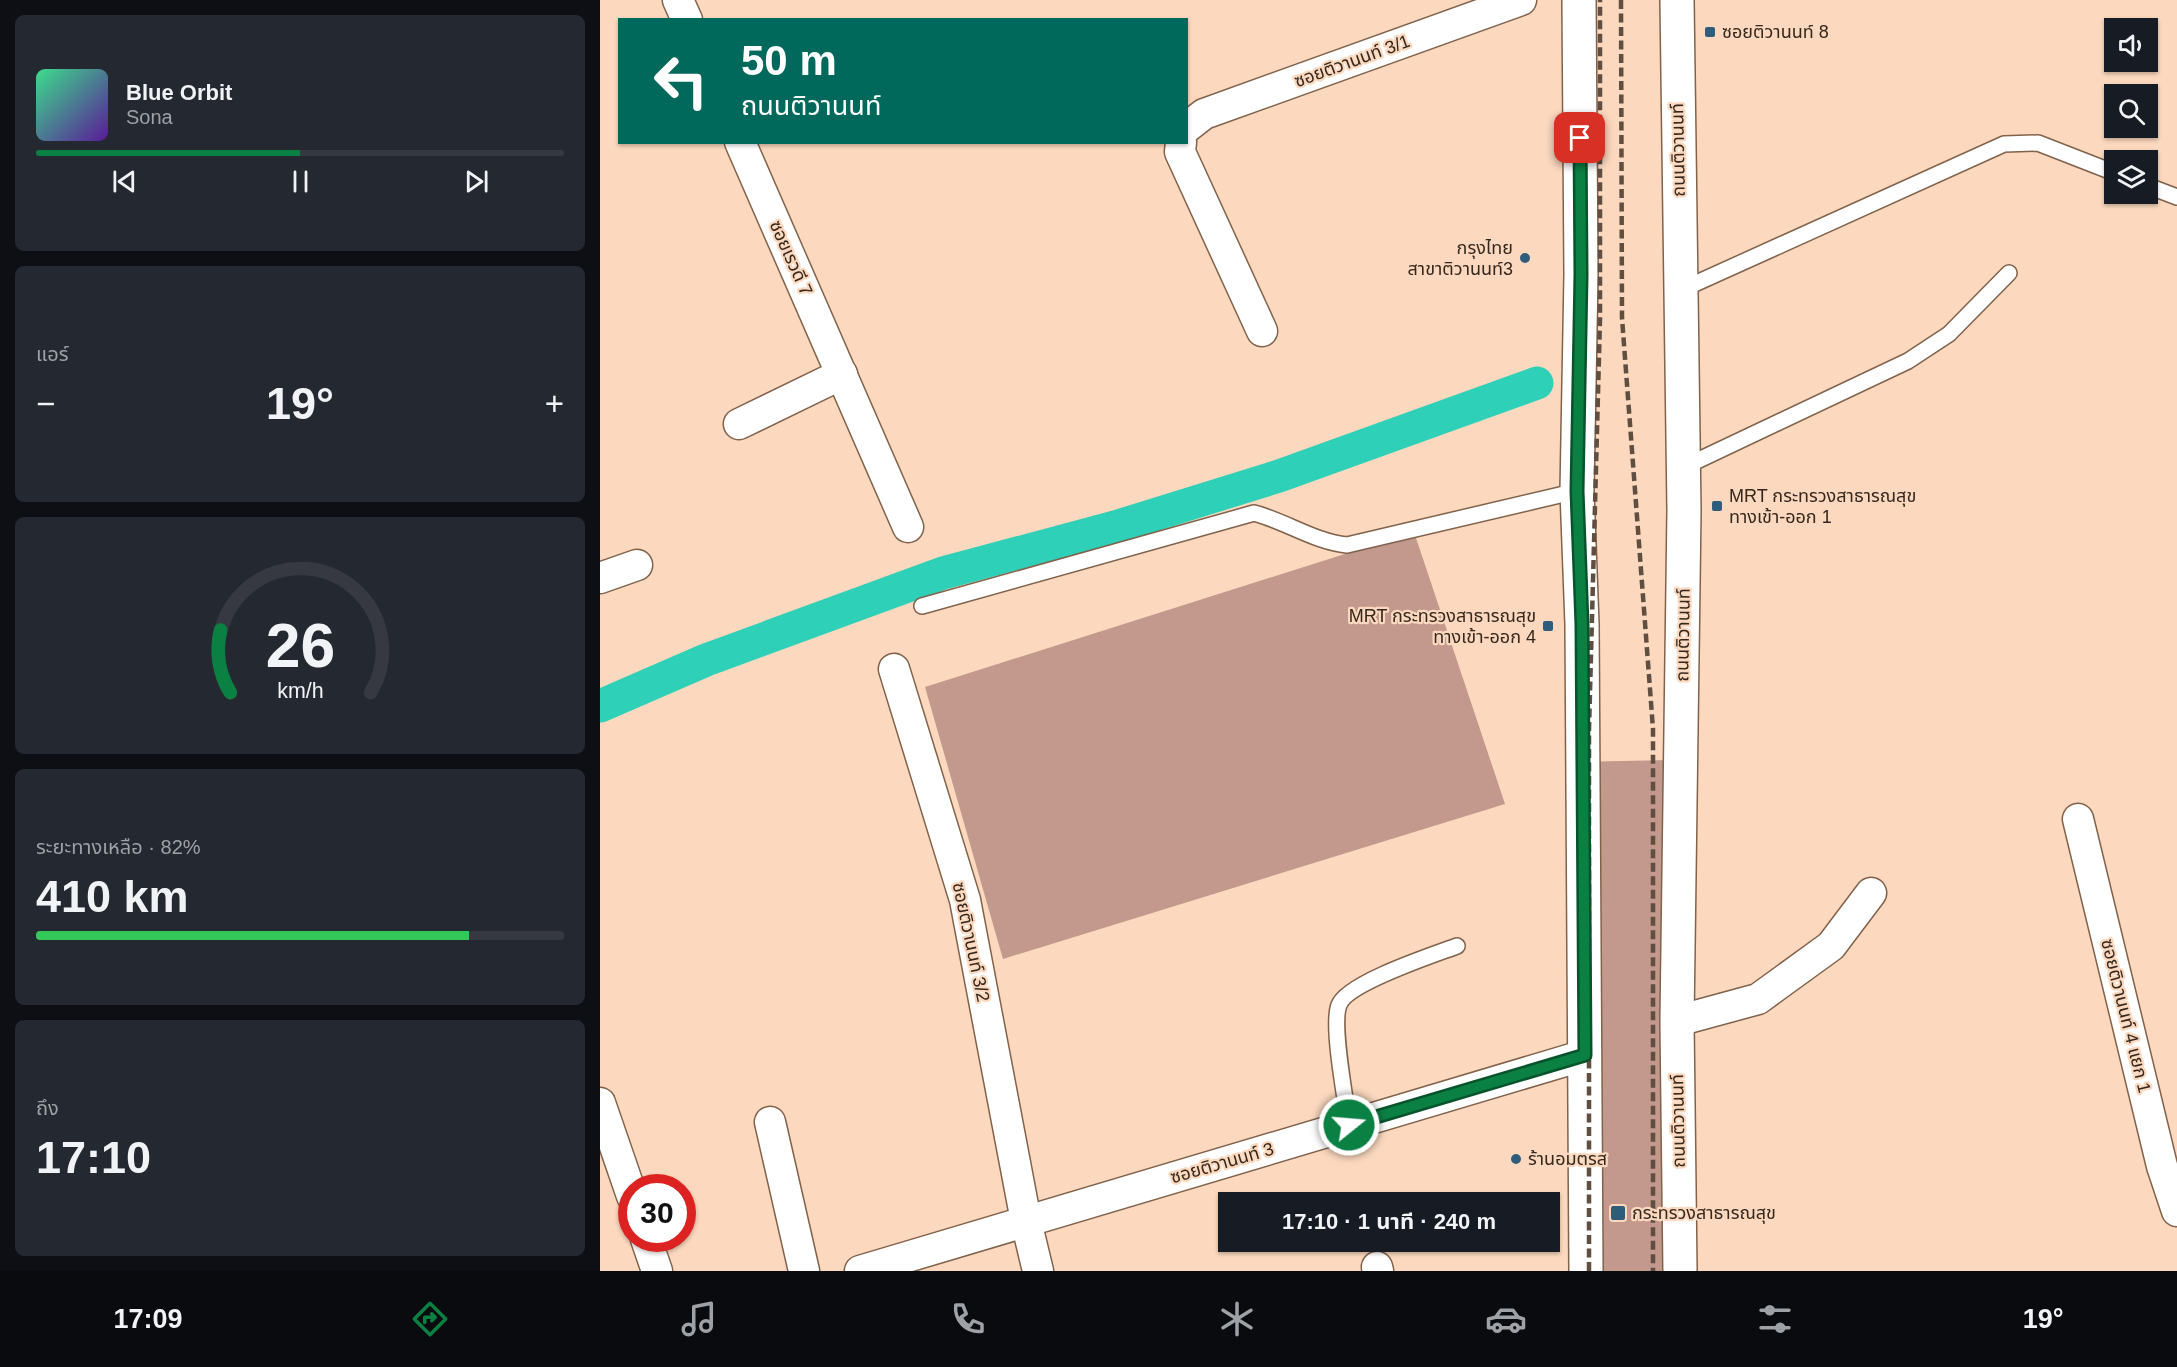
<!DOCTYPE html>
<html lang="th">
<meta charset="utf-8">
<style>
:root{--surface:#171b24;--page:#242831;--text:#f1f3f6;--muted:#9ea1a6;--line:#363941;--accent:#0b8043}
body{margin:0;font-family:Helvetica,"Noto Sans Thai",sans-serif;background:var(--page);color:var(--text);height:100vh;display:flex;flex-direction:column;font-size:22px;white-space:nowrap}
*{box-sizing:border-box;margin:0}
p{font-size:20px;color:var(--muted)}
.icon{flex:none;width:33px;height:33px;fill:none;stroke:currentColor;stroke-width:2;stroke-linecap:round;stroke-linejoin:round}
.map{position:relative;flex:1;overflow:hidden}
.sheet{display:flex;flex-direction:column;gap:15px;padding:15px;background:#0d0f14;width:600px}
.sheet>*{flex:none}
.banner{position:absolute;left:18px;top:18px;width:570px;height:126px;border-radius:0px;box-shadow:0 2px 4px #0004;background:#00695c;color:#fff;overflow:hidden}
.fabs{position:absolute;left:1504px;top:18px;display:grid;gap:12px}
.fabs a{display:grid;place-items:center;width:54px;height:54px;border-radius:0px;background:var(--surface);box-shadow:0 2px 4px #0004;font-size:30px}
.speed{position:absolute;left:18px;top:1174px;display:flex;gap:12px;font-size:30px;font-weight:700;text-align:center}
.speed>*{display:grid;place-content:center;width:78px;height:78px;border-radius:50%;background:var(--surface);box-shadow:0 2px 4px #0004;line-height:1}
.speed .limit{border:9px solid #d22;background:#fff;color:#111}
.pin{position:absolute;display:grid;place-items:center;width:51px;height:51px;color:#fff;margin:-26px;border-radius:12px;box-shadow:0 3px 9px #0006}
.me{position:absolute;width:66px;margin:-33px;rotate:73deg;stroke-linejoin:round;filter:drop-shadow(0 0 4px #0008)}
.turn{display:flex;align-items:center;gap:21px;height:126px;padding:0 24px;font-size:27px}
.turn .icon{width:78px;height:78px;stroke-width:2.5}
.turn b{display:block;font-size:42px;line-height:51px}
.big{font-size:45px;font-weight:700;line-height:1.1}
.sheet .tile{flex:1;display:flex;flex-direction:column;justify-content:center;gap:9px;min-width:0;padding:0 21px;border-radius:9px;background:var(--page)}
.sheet .dial{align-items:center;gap:0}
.dial svg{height:156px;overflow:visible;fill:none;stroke:var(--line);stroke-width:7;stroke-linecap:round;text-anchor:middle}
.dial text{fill:var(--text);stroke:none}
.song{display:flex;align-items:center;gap:18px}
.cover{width:72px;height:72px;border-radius:9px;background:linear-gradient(135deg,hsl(150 70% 55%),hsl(270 70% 35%))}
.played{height:6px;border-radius:3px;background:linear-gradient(90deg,var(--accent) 50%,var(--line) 50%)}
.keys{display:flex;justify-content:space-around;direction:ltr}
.heat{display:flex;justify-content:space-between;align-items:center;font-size:33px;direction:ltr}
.charge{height:9px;border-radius:4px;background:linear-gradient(90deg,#34c759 82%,var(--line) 0)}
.trip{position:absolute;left:618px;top:1192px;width:342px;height:60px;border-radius:0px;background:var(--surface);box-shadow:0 2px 4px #0004;font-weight:700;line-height:60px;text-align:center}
.dock{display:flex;height:96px;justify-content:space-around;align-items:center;background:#090b0e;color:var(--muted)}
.dock .icon{width:42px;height:42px}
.dock .selected{color:var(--accent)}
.dock b{font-size:27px;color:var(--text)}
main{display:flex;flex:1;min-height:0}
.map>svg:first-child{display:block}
</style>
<main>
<section class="sheet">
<div class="tile">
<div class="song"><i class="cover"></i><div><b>Blue Orbit</b><p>Sona</p></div></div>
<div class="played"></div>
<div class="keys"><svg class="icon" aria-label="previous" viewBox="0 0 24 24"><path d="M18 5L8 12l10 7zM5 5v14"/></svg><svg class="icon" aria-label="pause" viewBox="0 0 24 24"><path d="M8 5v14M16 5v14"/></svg><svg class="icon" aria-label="next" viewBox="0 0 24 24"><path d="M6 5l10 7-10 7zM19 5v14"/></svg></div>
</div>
<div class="tile"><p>แอร์</p>
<div class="heat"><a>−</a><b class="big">19°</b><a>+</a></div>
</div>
<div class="tile dial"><svg viewBox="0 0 100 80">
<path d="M14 69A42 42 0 1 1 86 69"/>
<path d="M14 69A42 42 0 0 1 9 37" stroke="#0b8043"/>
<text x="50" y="56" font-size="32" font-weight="700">26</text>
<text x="50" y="72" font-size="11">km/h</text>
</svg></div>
<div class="tile"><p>ระยะทางเหลือ · 82%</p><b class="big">410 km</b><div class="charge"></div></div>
<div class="tile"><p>ถึง</p><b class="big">17:10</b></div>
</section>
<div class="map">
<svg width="1577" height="1271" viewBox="0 0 1577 1271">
<rect width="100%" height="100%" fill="#fbd8be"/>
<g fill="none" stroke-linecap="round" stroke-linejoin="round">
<polyline stroke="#2ed1b7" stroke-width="33" points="0,706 106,660 343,573 515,527 679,476 937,383"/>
</g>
<g fill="#c2998c">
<polygon points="814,532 905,804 403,959 325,687"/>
<polygon points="1071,760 1071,1271 973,1271 973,762"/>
</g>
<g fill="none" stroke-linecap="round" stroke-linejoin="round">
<defs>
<g id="service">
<polyline points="1548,186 1577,197"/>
<polyline points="1081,290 1404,144 1438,143 1515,173"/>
<polyline points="1084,467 1308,361 1349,334 1409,273"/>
<path d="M322,606L654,513C685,521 715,542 747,545L977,491"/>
<path d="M749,1125C746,1101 731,1025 739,1005C747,983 833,955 857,946"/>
</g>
<g id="minor">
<polyline points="78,0 87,20"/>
<polyline points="586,128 604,114 921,0"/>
<polyline points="140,142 308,527"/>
<polyline points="581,142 580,152 662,331"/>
<polyline points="139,424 242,374"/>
<polyline points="0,578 37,565"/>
<polyline points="294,669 365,900 426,1221 438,1271"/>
<polyline points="1478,819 1562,1166 1577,1211"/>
<polyline points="1077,1021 1158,999 1231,946 1271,893"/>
<polyline points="0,1103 32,1196"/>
<polyline points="170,1122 204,1271"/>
<polyline points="46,1239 57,1271"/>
<polyline points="777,1267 778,1271"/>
<polyline points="260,1271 985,1055"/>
</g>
<g id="primary">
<polyline points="979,0 981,275 977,491 982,624 986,1271"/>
<polyline points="1077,0 1084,510 1077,1021 1080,1271"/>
</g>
</defs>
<use href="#service" stroke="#81624b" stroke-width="18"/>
<use href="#minor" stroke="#81624b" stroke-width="33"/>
<use href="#primary" stroke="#81624b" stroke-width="36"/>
<use href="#service" stroke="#fff" stroke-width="15"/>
<use href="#minor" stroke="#fff" stroke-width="30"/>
<use href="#primary" stroke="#fff" stroke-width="33"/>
<g stroke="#604e40" stroke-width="4.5" stroke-dasharray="9 4.5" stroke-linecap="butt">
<polyline points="1021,0 1022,318 1053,729 1053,1271"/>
<polyline points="989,1271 989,730 1000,319 1000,0"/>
</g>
</g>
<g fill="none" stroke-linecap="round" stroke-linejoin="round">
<defs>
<polyline id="route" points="749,1125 985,1055 982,624 977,491 981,275 980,138"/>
</defs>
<use href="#route" stroke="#07532c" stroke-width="15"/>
<use href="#route" stroke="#0b8043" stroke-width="10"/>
</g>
<g fill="#2e5d7c" stroke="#fbd8be" stroke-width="2">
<rect x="1104" y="26" width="12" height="12" rx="3"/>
<circle cx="925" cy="258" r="6"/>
<rect x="1111" y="500" width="12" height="12" rx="3"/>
<rect x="942" y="620" width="12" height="12" rx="3"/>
<circle cx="916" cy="1159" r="6"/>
<rect x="1010" y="1205" width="16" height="16" rx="3"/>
</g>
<g text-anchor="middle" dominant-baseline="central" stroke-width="4.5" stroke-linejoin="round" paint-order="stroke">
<g font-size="18" fill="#34271d" stroke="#fbd8be" text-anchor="start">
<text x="1122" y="32">ซอยติวานนท์ 8</text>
<text x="913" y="248" text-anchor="end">กรุงไทย<tspan x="913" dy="21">สาขาติวานนท์3</tspan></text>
<text x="1129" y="496">MRT กระทรวงสาธารณสุข<tspan x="1129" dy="21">ทางเข้า-ออก 1</tspan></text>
<text x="936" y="616" text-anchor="end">MRT กระทรวงสาธารณสุข<tspan x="936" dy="21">ทางเข้า-ออก 4</tspan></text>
<text x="928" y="1159">ร้านอมตรส</text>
<text x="1032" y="1213">กระทรวงสาธารณสุข</text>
</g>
<g font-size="18" fill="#34271d" stroke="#fbd8be">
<text transform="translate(752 61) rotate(-20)">ซอยติวานนท์ 3/1</text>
<text transform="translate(1078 150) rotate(-91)">ถนนติวานนท์</text>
<text transform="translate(191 258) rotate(66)">ซอยเรวดี 7</text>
<text transform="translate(1083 635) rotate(-89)">ถนนติวานนท์</text>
<text transform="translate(371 942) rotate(78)">ซอยติวานนท์ 3/2</text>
<text transform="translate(1526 1016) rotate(76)">ซอยติวานนท์ 4 แยก 1</text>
<text transform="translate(1078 1121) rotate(-91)">ถนนติวานนท์</text>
<text transform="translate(622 1163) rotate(-16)">ซอยติวานนท์ 3</text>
</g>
</g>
</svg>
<div class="fabs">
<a><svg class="icon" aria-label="sound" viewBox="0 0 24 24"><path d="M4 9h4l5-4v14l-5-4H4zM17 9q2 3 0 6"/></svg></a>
<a><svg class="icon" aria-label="search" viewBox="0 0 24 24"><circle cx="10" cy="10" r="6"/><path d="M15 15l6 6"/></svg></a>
<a><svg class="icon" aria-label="layers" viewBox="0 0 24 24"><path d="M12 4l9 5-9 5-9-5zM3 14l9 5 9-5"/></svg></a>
</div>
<div class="speed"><div class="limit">30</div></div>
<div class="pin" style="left:980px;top:138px;background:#d93025"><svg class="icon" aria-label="arrive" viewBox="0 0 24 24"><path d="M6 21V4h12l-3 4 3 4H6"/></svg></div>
<svg class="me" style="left:749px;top:1125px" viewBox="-20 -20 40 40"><circle r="17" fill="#0b8043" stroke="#fff" stroke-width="3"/><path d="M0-11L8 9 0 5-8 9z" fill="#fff"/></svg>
<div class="trip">17:10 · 1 นาที · 240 m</div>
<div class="banner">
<div class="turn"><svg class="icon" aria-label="left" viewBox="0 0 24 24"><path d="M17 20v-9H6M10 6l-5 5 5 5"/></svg><div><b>50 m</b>ถนนติวานนท์</div></div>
</div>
</div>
</main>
<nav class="dock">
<b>17:09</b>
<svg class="icon selected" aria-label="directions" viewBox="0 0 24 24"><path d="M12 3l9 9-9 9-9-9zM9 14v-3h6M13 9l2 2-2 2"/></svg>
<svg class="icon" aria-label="music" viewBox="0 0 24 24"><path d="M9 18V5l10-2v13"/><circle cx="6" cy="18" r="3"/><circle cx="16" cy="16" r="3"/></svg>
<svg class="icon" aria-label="phone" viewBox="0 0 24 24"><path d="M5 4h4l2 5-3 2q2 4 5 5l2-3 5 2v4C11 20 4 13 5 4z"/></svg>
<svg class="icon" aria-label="climate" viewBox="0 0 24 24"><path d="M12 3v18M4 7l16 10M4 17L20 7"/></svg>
<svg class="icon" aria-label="car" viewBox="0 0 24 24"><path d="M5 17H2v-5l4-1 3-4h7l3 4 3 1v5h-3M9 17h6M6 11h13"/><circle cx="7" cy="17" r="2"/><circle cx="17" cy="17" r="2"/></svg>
<svg class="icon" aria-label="filters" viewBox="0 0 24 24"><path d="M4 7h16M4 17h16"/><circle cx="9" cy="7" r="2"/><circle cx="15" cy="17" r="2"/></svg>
<b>19°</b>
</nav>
